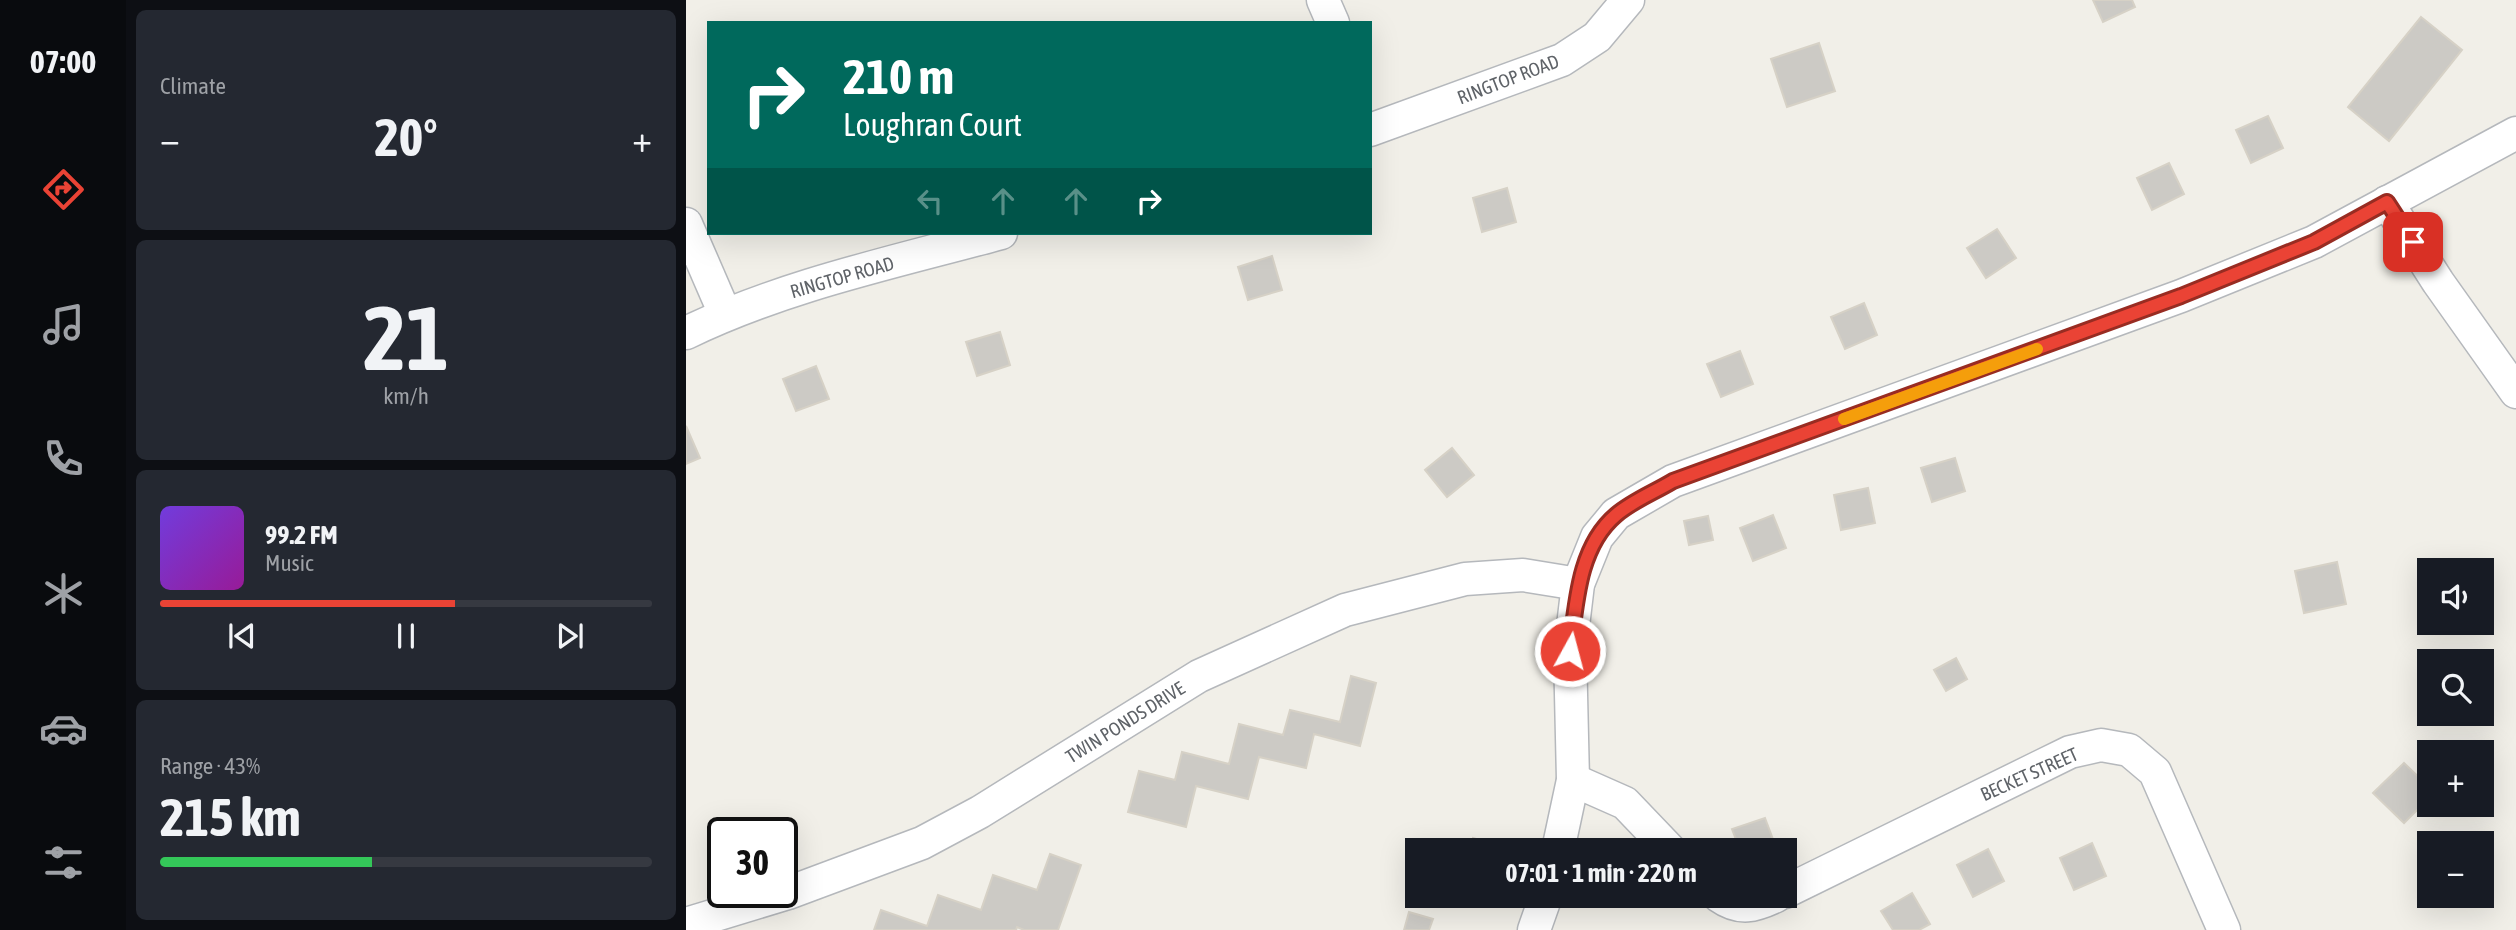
<!DOCTYPE html>
<meta charset="utf-8">
<style>
:root{--surface:#171b24;--page:#242831;--text:#f1f3f6;--muted:#9ea1a6;--line:#363941;--accent:#ea4335}
body{margin:0;font-family:"Asap Condensed",sans-serif;background:var(--page);color:var(--text);height:100vh;display:flex;flex-direction:column;font-size:26px;white-space:nowrap}
*{box-sizing:border-box;margin:0}
p{font-size:23px;color:var(--muted)}
.icon{flex:none;width:38px;height:38px;fill:none;stroke:currentColor;stroke-width:2;stroke-linecap:round;stroke-linejoin:round}
.map{position:relative;flex:1;overflow:hidden}
.details{display:flex;flex-direction:column;gap:10px;padding:10px;background:#0d0f14;width:560px}
.details>*{flex:none}
.hud{position:absolute;left:21px;top:21px;width:665px;height:214px;border-radius:0px;box-shadow:0 7px 28px #0002;background:#00695c;color:#fff;overflow:hidden}
.tools{position:absolute;left:1731px;top:558px;display:grid;gap:14px}
.tools a{display:grid;place-items:center;width:77px;height:77px;border-radius:0px;background:var(--surface);box-shadow:0 7px 28px #0002;font-size:35px}
.speed{position:absolute;left:21px;top:817px;display:flex;gap:14px;font-size:35px;font-weight:700;text-align:center}
.speed>*{display:grid;place-content:center;width:91px;height:91px;border-radius:50%;background:var(--surface);box-shadow:0 7px 28px #0002;line-height:1}
.speed .limit{border:4px solid #111;border-radius:10px;background:#fff;color:#111}
.pin{position:absolute;display:grid;place-items:center;width:60px;height:60px;color:#fff;margin:-30px;border-radius:14px;box-shadow:0 4px 10px #0006}
.me{position:absolute;width:77px;margin:-38px;rotate:7deg;stroke-linejoin:round;filter:drop-shadow(0 0 5px #0008)}
.turn{display:flex;align-items:center;gap:24px;height:147px;padding:0 21px;font-size:32px}
.turn .icon{width:91px;height:91px;stroke-width:2.5}
.turn b{display:block;font-size:49px;line-height:60px}
.lanes{display:flex;align-items:center;height:66px;padding:0 21px;background:#0003;justify-content:center;gap:35px;direction:ltr}
.lanes .off{opacity:.35}
.big{font-size:52px;font-weight:700;line-height:1.1}
.details .card{flex:1;display:flex;flex-direction:column;justify-content:center;gap:10px;min-width:0;padding:0 24px;border-radius:10px;background:var(--page)}
.details .dial{align-items:center;gap:0}
.dial b{font-size:91px;line-height:1}
.song{display:flex;align-items:center;gap:21px}
.cover{width:84px;height:84px;border-radius:10px;background:linear-gradient(135deg,hsl(260 70% 55%),hsl(300 70% 35%))}
.played{height:7px;border-radius:4px;background:linear-gradient(90deg,var(--accent) 60%,var(--line) 60%)}
.keys{display:flex;justify-content:space-around;direction:ltr}
.heat{display:flex;justify-content:space-between;align-items:center;font-size:38px;direction:ltr}
.charge{height:10px;border-radius:5px;background:linear-gradient(90deg,#34c759 43%,var(--line) 0)}
.trip{position:absolute;left:719px;top:838px;width:392px;height:70px;border-radius:0px;background:var(--surface);box-shadow:0 7px 28px #0002;font-weight:700;line-height:70px;text-align:center}
main{display:flex;flex:1;min-height:0}
.menu{display:flex;flex-direction:column;width:126px;justify-content:space-around;align-items:center;background:#090b0e;color:var(--muted)}
.menu .icon{width:49px;height:49px}
.menu .selected{color:var(--accent)}
.menu b{font-size:32px;color:var(--text)}
.map>svg:first-child{display:block}
</style>
<main>
<nav class="menu">
<b>07:00</b>
<svg class="icon selected" aria-label="directions" viewBox="0 0 24 24"><path d="M12 3l9 9-9 9-9-9zM9 14v-3h6M13 9l2 2-2 2"/></svg>
<svg class="icon" aria-label="music" viewBox="0 0 24 24"><path d="M9 18V5l10-2v13"/><circle cx="6" cy="18" r="3"/><circle cx="16" cy="16" r="3"/></svg>
<svg class="icon" aria-label="phone" viewBox="0 0 24 24"><path d="M5 4h4l2 5-3 2q2 4 5 5l2-3 5 2v4C11 20 4 13 5 4z"/></svg>
<svg class="icon" aria-label="climate" viewBox="0 0 24 24"><path d="M12 3v18M4 7l16 10M4 17L20 7"/></svg>
<svg class="icon" aria-label="car" viewBox="0 0 24 24"><path d="M5 17H2v-5l4-1 3-4h7l3 4 3 1v5h-3M9 17h6M6 11h13"/><circle cx="7" cy="17" r="2"/><circle cx="17" cy="17" r="2"/></svg>
<svg class="icon" aria-label="filters" viewBox="0 0 24 24"><path d="M4 7h16M4 17h16"/><circle cx="9" cy="7" r="2"/><circle cx="15" cy="17" r="2"/></svg>
</nav>
<section class="details">
<div class="card"><p>Climate</p>
<div class="heat"><a>−</a><b class="big">20°</b><a>+</a></div>
</div>
<div class="card dial"><b>21</b><p>km/h</p></div>
<div class="card">
<div class="song"><i class="cover"></i><div><b>99.2 FM</b><p>Music</p></div></div>
<div class="played"></div>
<div class="keys"><svg class="icon" aria-label="previous" viewBox="0 0 24 24"><path d="M18 5L8 12l10 7zM5 5v14"/></svg><svg class="icon" aria-label="pause" viewBox="0 0 24 24"><path d="M8 5v14M16 5v14"/></svg><svg class="icon" aria-label="next" viewBox="0 0 24 24"><path d="M6 5l10 7-10 7zM19 5v14"/></svg></div>
</div>
<div class="card"><p>Range · 43%</p><b class="big">215 km</b><div class="charge"></div></div>
</section>
<div class="map">
<svg width="1830" height="930" viewBox="0 0 1830 930">
<rect width="100%" height="100%" fill="#f1efe8"/>
<g fill="#cccac5" stroke="#d6d1c6" stroke-width="2">
<polygon points="1407,0 1446,0 1449,7 1417,22"/>
<polygon points="1735,17 1776,50 1703,141 1662,107"/>
<polygon points="1133,43 1149,91 1101,107 1085,59"/>
<polygon points="1582,116 1597,148 1565,163 1550,130"/>
<polygon points="1483,163 1498,194 1466,210 1451,178"/>
<polygon points="821,188 830,222 796,232 787,198"/>
<polygon points="1311,229 1330,258 1300,278 1281,248"/>
<polygon points="586,256 596,290 562,300 552,267"/>
<polygon points="1178,303 1191,335 1159,349 1145,317"/>
<polygon points="314,332 324,365 291,376 280,342"/>
<polygon points="1054,351 1067,384 1035,397 1021,364"/>
<polygon points="130,366 143,399 110,411 97,379"/>
<polygon points="0,426 14,458 0,464"/>
<polygon points="766,448 788,475 761,497 739,470"/>
<polygon points="1269,458 1279,491 1246,502 1235,468"/>
<polygon points="1182,488 1189,523 1155,530 1148,495"/>
<polygon points="1087,515 1100,548 1067,561 1054,528"/>
<polygon points="1022,516 1027,540 1003,545 998,521"/>
<polygon points="1651,562 1660,604 1618,613 1609,571"/>
<polygon points="1270,658 1281,679 1260,691 1248,670"/>
<polygon points="665,676 690,683 674,746 628,734 620,768 573,757 562,799 510,786 500,827 442,812 453,771 489,780 496,752 543,764 553,724 597,735 604,710 654,722"/>
<polygon points="1718,763 1743,787 1743,798 1718,823 1687,793"/>
<polygon points="1079,818 1091,850 1054,850 1046,829"/>
<polygon points="787,838 821,848 820,850 783,850"/>
<polygon points="1406,843 1420,876 1388,890 1374,858"/>
<polygon points="1302,849 1318,881 1287,897 1271,865"/>
<polygon points="364,854 395,865 372,930 338,930 331,927 330,930 188,930 195,910 241,926 252,895 295,910 307,875 351,890"/>
<polygon points="1226,893 1244,924 1233,930 1207,930 1195,911"/>
<polygon points="723,912 747,919 743,930 718,930"/>
</g>
<g fill="none" stroke-linecap="round" stroke-linejoin="round">
<defs>
<g id="minor">
<polyline points="637,0 647,23"/>
<polyline points="684,130 876,60 911,37 942,0"/>
<polyline points="1701,202 1752,282 1830,392"/>
<polyline points="0,224 39,314"/>
<path d="M0,333C99,285 209,262 315,233"/>
<polyline points="887,780 939,803 984,850"/>
<polyline points="872,850 887,780 884,651 892,584 911,537 930,514 987,481 1495,296 1628,242 1830,133"/>
<polyline points="1099,892 1384,752 1415,745 1443,750 1469,772 1538,930"/>
<path d="M1033,896C1054,911 1069,906 1090,896"/>
<polyline points="0,924 102,893 236,843 294,812 513,676 659,610 779,579 837,575 892,584"/>
<polyline points="848,930 860,896"/>
</g>
</defs>
<use href="#minor" stroke="#b5b8bc" stroke-width="35"/>
<use href="#minor" stroke="#fff" stroke-width="32"/>
</g>
<g fill="none" stroke-linecap="round" stroke-linejoin="round">
<defs>
<path id="route" d="M884,651C890,605 892,547 930,515C946,501 969,492 987,481L1495,296L1628,242L1701,202L1727,242"/>
</defs>
<use href="#route" stroke="#982c22" stroke-width="18"/>
<use href="#route" stroke="#ea4335" stroke-width="12"/>
<polyline stroke="#f59e0b" stroke-width="12" points="1158,419 1351,349"/>
</g>
<g text-anchor="middle" dominant-baseline="central" stroke-width="6" stroke-linejoin="round" paint-order="stroke">
<g font-size="19" fill="#5f6368" stroke="#fff">
<text transform="translate(822 79) rotate(-21)">RINGTOP ROAD</text>
<text transform="translate(156 277) rotate(-16)">RINGTOP ROAD</text>
<text transform="translate(439 722) rotate(-32)">TWIN PONDS DRIVE</text>
<text transform="translate(1343 774) rotate(-24)">BECKET STREET</text>
</g>
</g>
</svg>
<div class="tools">
<a><svg class="icon" aria-label="sound" viewBox="0 0 24 24"><path d="M4 9h4l5-4v14l-5-4H4zM17 9q2 3 0 6"/></svg></a>
<a><svg class="icon" aria-label="search" viewBox="0 0 24 24"><circle cx="10" cy="10" r="6"/><path d="M15 15l6 6"/></svg></a>
<a>+</a>
<a>−</a>
</div>
<div class="speed"><div class="limit">30</div></div>
<div class="pin" style="left:1727px;top:242px;background:#d93025"><svg class="icon" aria-label="arrive" viewBox="0 0 24 24"><path d="M6 21V4h12l-3 4 3 4H6"/></svg></div>
<svg class="me" style="left:884px;top:651px" viewBox="-20 -20 40 40"><circle r="17" fill="#ea4335" stroke="#fff" stroke-width="3"/><path d="M0-11L8 9 0 5-8 9z" fill="#fff"/></svg>
<div class="trip">07:01 · 1 min · 220 m</div>
<div class="hud">
<div class="turn"><svg class="icon" aria-label="right" viewBox="0 0 24 24"><path d="M7 20v-9h11M14 6l5 5-5 5"/></svg><div><b>210 m</b>Loughran Court</div></div>
<div class="lanes"><svg class="icon off" aria-label="left" viewBox="0 0 24 24"><path d="M17 20v-9H6M10 6l-5 5 5 5"/></svg><svg class="icon off" aria-label="ahead" viewBox="0 0 24 24"><path d="M12 20V5M6 11l6-6 6 6"/></svg><svg class="icon off" aria-label="ahead" viewBox="0 0 24 24"><path d="M12 20V5M6 11l6-6 6 6"/></svg><svg class="icon" aria-label="right" viewBox="0 0 24 24"><path d="M7 20v-9h11M14 6l5 5-5 5"/></svg></div>
</div>
</div>
</main>
